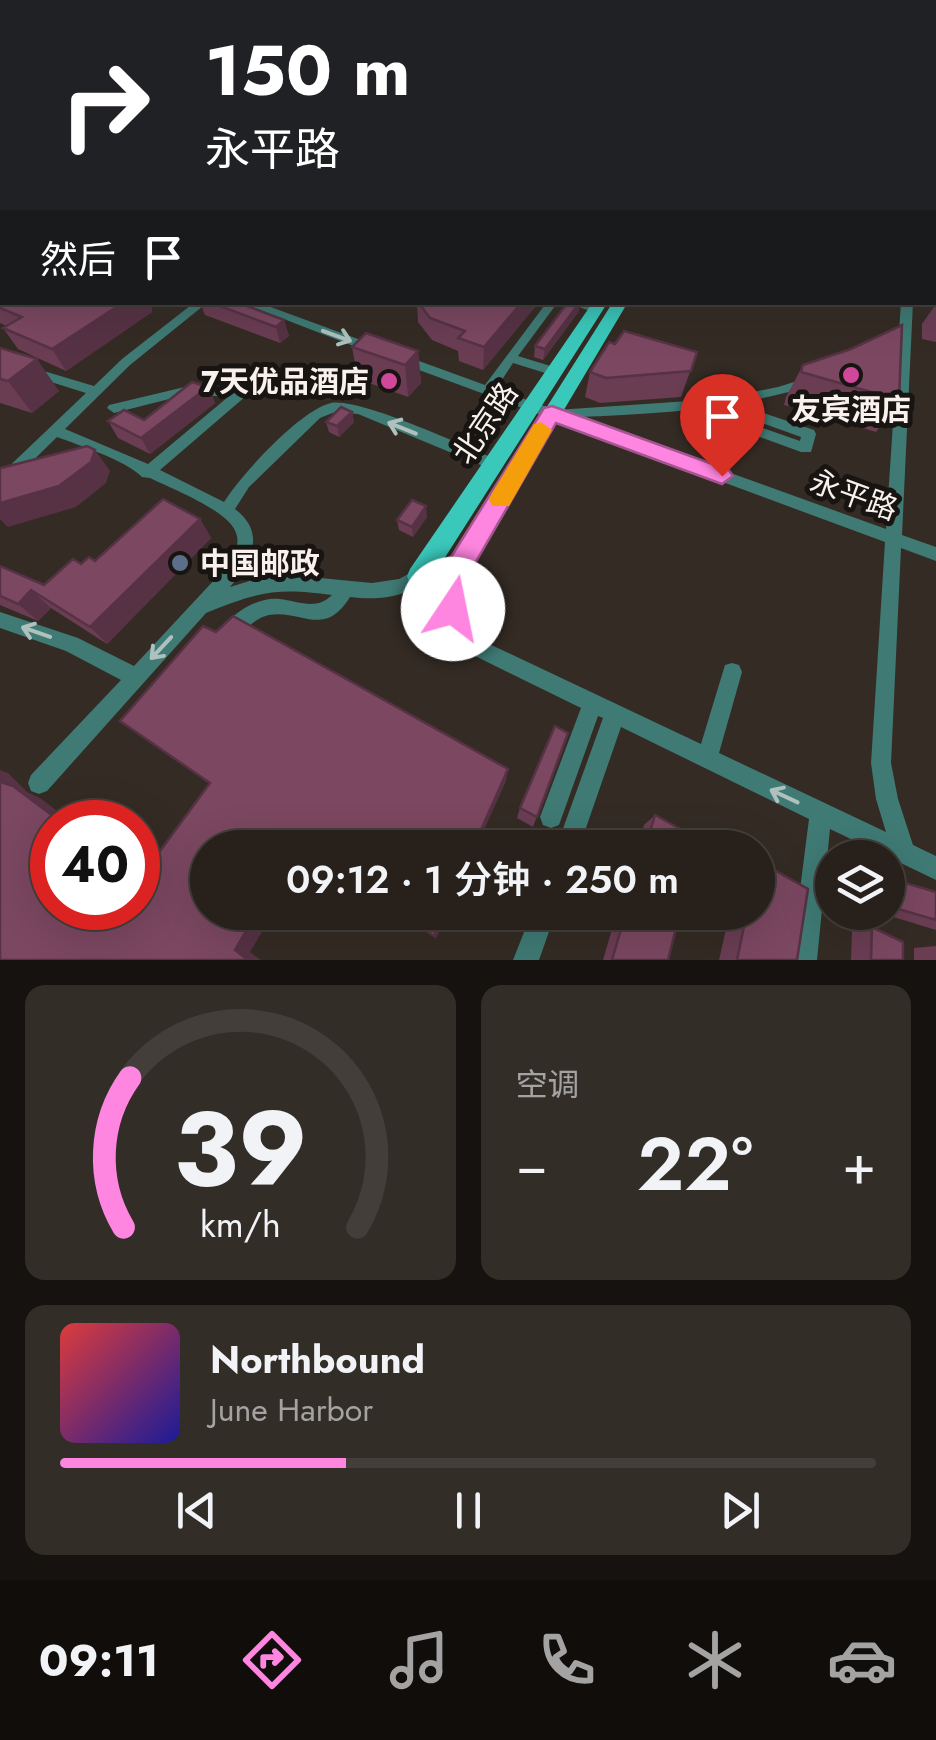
<!DOCTYPE html>
<html lang="zh">
<meta charset="utf-8">
<style>
:root{--surface:#27201b;--page:#332d28;--text:#f1f3f6;--muted:#a4a3a3;--line:#433e3a;--accent:#fe85e0}
body{margin:0;font-family:Jost,"Noto Sans SC",sans-serif;background:var(--page);color:var(--text);height:100vh;display:flex;flex-direction:column;font-size:38px;white-space:nowrap}
*{box-sizing:border-box;margin:0}
p{font-size:32px;color:var(--muted)}
.icon{flex:none;width:55px;height:55px;fill:none;stroke:currentColor;stroke-width:2;stroke-linecap:round;stroke-linejoin:round}
.map{position:relative;height:960px;overflow:hidden}
.drawer{display:flex;flex-direction:column;gap:25px;padding:25px;background:#15120f;flex:1}
.drawer>*{flex:none}
.banner{position:absolute;left:0px;top:0px;width:938px;height:305px;box-shadow:0 10px 40px #0002,0 0 0 2px var(--line);background:#202124;color:#fff;overflow:hidden}
.fabs{position:absolute;left:815px;top:840px;display:grid;gap:20px}
.fabs a{display:grid;place-items:center;width:90px;height:90px;border-radius:50%;background:var(--surface);box-shadow:0 10px 40px #0002,0 0 0 2px var(--line);font-size:50px}
.speed{position:absolute;left:30px;top:800px;display:flex;gap:20px;font-size:50px;font-weight:700;text-align:center}
.speed>*{display:grid;place-content:center;width:130px;height:130px;border-radius:50%;background:var(--surface);box-shadow:0 10px 40px #0002,0 0 0 2px var(--line);line-height:1}
.speed .limit{border:15px solid #d22;background:#fff;color:#111}
.pin{position:absolute;display:grid;place-items:center;width:85px;height:85px;color:#fff;margin:-102px -42px;border-radius:50% 50% 50% 0;rotate:-45deg;box-shadow:0 0 10px #0007}
.pin .icon{rotate:45deg}
.me{position:absolute;width:110px;margin:-55px;rotate:11deg;stroke-linejoin:round;filter:drop-shadow(0 0 8px #0008)}
.turn{display:flex;align-items:center;gap:35px;height:210px;padding:0 40px;font-size:45px}
.turn .icon{width:130px;height:130px;stroke-width:2.5}
.turn b{display:block;font-size:70px;line-height:85px}
.then{display:flex;align-items:center;height:95px;padding:0 40px;background:#0003;gap:20px;font-size:38px}
.big{font-size:75px;font-weight:600;line-height:1.1}
.drawer .tile{flex:1;display:flex;flex-direction:column;justify-content:center;gap:15px;min-width:0;padding:0 35px;border-radius:20px;background:var(--page)}
.drawer .dial{align-items:center;gap:0}
.dial svg{height:260px;overflow:visible;fill:none;stroke:var(--line);stroke-width:7;stroke-linecap:round;text-anchor:middle}
.dial text{fill:var(--text);stroke:none}
.song{display:flex;align-items:center;gap:30px}
.cover{width:120px;height:120px;border-radius:15px;background:linear-gradient(135deg,hsl(0 70% 55%),hsl(240 70% 35%))}
.played{height:10px;border-radius:5px;background:linear-gradient(90deg,var(--accent) 35%,var(--line) 35%)}
.keys{display:flex;justify-content:space-around;direction:ltr}
.heat{display:flex;justify-content:space-between;align-items:center;font-size:55px;direction:ltr}
.drawer .tiles{flex:1;display:grid;gap:25px;grid-template-columns:1fr 1fr}
.tile:last-child{grid-column:span 2}
.trip{position:absolute;left:190px;top:830px;width:585px;height:100px;border-radius:50px;background:var(--surface);box-shadow:0 10px 40px #0002,0 0 0 2px var(--line);font-weight:600;line-height:100px;text-align:center}
.tab-bar{display:flex;height:160px;justify-content:space-around;align-items:center;background:#100d0b;color:var(--muted)}
.tab-bar .icon{width:70px;height:70px}
.tab-bar .on{color:var(--accent)}
.tab-bar b{font-size:45px;color:var(--text)}
.map>svg:first-child{display:block}
</style>
<div class="map">
<svg width="936" height="960" viewBox="0 0 936 960">
<rect width="100%" height="100%" fill="#342b24"/>
<g fill="none" stroke-linecap="round" stroke-linejoin="round">
<g fill="#3f7a74" fill-rule="evenodd">
<polygon points="2,200 2,206 0,207 0,201"/>
<rect x="0" y="217" width="2" height="6"/>
<path d="M195,302H208L130,365L65,429L148,464L228,397L189,394L114,413L107,408L109,405L189,386L246,390L248,393L246,396L160,470L224,502C241,475 300,410 331,403C359,397 466,447 498,460L500,464L498,468H488L358,414L335,412L320,418L249,487L235,509C267,533 251,563 230,587L256,579L289,575L372,583L399,579L418,569L424,571L427,576C410,599 376,600 350,597C324,639 301,609 269,615C251,619 243,635 228,642L222,640L219,634C230,614 256,597 279,599C299,601 316,611 332,595C277,587 257,592 206,613L47,791L39,794L31,791L28,783L31,775L121,680L66,651L0,628V612L78,638L134,666L230,563C235,554 240,543 236,533C230,511 170,488 150,478L142,477C125,460 81,446 57,437L5,488L0,490V475L86,393L0,366V358L94,386L122,359Z"/>
<polygon points="240,302 257,302 377,346 379,349 377,352 369,352"/>
<path d="M547,302H558L518,356L560,369L561,372L555,376L513,363L496,389L556,410L719,399L778,387L810,377L815,378L816,381L815,384C736,410 657,414 575,417L886,529L901,302H913L902,535L936,547V561L901,548L891,763L898,799L913,845L936,856V880L830,829L817,960H791L809,819L621,727L579,848H556L603,718L598,716L559,825L551,828L543,825L540,817L581,708L471,654L463,644L448,618L444,596L448,573L456,556L462,554L468,556L470,561C456,593 462,617 485,642L701,744L725,665L732,663L739,665L742,672L719,753L886,832L876,799L871,763L885,542L400,363L398,360L404,356L408,357L485,385Z"/>
<polygon points="565,302 583,302 602,310 596,313"/>
<path d="M749,408L814,430L816,434L811,452H801L730,426L728,423ZM751,419L801,437L800,441L746,422Z"/>
<polygon points="532,912 556,912 539,960 513,960"/>
</g>
<path fill="#3ac8bb" fill-rule="evenodd" d="M593,302H608L444,559L454,554L613,302H628L470,568L447,580L432,574C425,584 421,587 410,583L407,576L410,569Z"/>
</g>
<g fill="#6a3d53">
<rect x="935" y="187" width="1" height="109"/>
<polygon points="0,227 2,302 152,302 152,312 66,371 18,349 3,328 6,326 0,323"/>
<polygon points="200,302 236,302 284,320 289,336 280,343 205,315"/>
<polygon points="417,302 539,302 483,370 459,361 458,351 432,340 418,322"/>
<polygon points="936,304 936,342 922,339 922,324"/>
<polygon points="579,311 543,360 534,357 535,346"/>
<polygon points="352,347 418,351 421,383 408,397 358,379"/>
<polygon points="0,348 59,391 32,413 0,403"/>
<polygon points="851,349 899,400 876,432 784,405 786,397 803,365"/>
<polygon points="697,352 681,397 600,403 585,397 590,372"/>
<polygon points="208,387 215,403 150,454 118,438 108,421 144,420"/>
<polygon points="352,412 354,422 339,437 329,432 326,422"/>
<polygon points="427,517 413,537 399,530 397,520"/>
<polygon points="200,519 211,538 107,644 51,608 38,621 0,605 0,566 44,585 81,564 95,561"/>
<polygon points="568,733 533,827 517,818 520,808"/>
<polygon points="655,815 696,848 637,848 644,825"/>
<polygon points="888,878 936,892 936,930 877,912 888,912"/>
<polygon points="617,912 680,912 668,960 603,960"/>
<polygon points="730,912 758,912 797,960 719,960"/>
<polygon points="872,927 903,960 851,960 852,930"/>
<polygon points="936,946 936,960 914,960 914,948"/>
</g>
<g fill="#563244">
<polygon points="124,302 152,302 152,312 66,371 52,349"/>
<polygon points="522,302 539,302 483,370 484,347"/>
<polygon points="580,302 579,311 543,360 545,349"/>
<polygon points="284,320 289,336 280,343 276,327"/>
<polygon points="418,351 421,383 408,397 405,365"/>
<polygon points="37,359 59,391 32,413 8,381"/>
<polygon points="208,387 215,403 150,454 141,438"/>
<polygon points="352,412 354,422 339,437 337,426"/>
<polygon points="95,450 110,471 106,483 76,507 8,527 0,519 0,503"/>
<polygon points="426,506 427,517 413,537 412,527"/>
<polygon points="200,519 211,538 107,644 90,627"/>
<polygon points="31,590 51,608 38,621 18,604"/>
<polygon points="508,769 506,781 476,848 473,848"/>
<polygon points="0,770 8,773 27,792 40,798 72,822 61,822 3,783 0,780"/>
<polygon points="257,912 274,912 250,952 261,960 248,960 235,950"/>
<polygon points="444,912 448,912 436,939 434,936"/>
</g>
<g fill="#7b4761" stroke="#563244" stroke-width="2.5">
<polygon points="0,227 2,228 2,302 124,302 52,349 3,328 22,317 0,308"/>
<polygon points="209,302 236,302 284,320 276,327"/>
<polygon points="418,302 522,302 484,347 458,338 465,331 430,318"/>
<polygon points="568,302 580,302 545,349 535,346"/>
<polygon points="902,325 899,400 801,372 803,365 851,349"/>
<polygon points="624,331 697,352 691,371 606,378 590,372 609,342 615,344"/>
<polygon points="366,333 418,351 405,365 352,347"/>
<polygon points="0,348 37,359 8,381 0,379"/>
<polygon points="192,382 208,387 141,438 108,421 124,410 144,420"/>
<polygon points="341,407 352,412 337,426 326,422"/>
<polygon points="87,446 95,450 91,462 59,486 0,503 0,469 1,468"/>
<polygon points="163,499 200,519 90,627 31,590 18,604 0,596 0,566 44,585 73,559 81,564 89,557 95,561"/>
<polygon points="412,500 426,506 412,527 397,520"/>
<polygon points="233,616 508,769 473,848 305,848 299,844 297,848 208,848 208,912 257,912 235,950 248,960 0,960 0,780 3,783 13,786 61,822 52,822 52,908 138,908 138,881 210,783 120,721 203,626 216,632"/>
<polygon points="555,726 568,733 537,817 520,808"/>
<polygon points="655,815 698,839 696,848 645,848"/>
<polygon points="758,861 808,889 797,960 737,960 747,912 758,912"/>
<polygon points="888,878 936,892 936,920 888,906"/>
<polygon points="400,912 444,912 434,936"/>
<polygon points="626,912 680,912 668,960 612,960"/>
<polygon points="872,927 903,942 903,960 871,960"/>
</g>
<defs><path id="oneway-shaft" d="M-6 0H5M1.5-3L5.5 0L1.5 3" fill="none" stroke-width="1.6" stroke-linecap="round" stroke-linejoin="round" transform="scale(2.5)"/></defs>
<g stroke="#aec1bd">
<use href="#oneway-shaft" transform="translate(337 336) rotate(20)"/>
<use href="#oneway-shaft" transform="translate(402 428) rotate(-158)"/>
<use href="#oneway-shaft" transform="translate(36 632) rotate(-161)"/>
<use href="#oneway-shaft" transform="translate(161 648) rotate(133)"/>
<use href="#oneway-shaft" transform="translate(784 796) rotate(-155)"/>
</g>
<linearGradient id="sky" x2="0" y2="1"><stop stop-color="#1d1814"/><stop offset="0.58" stop-color="#4a4a50"/><stop offset="1" stop-color="#4a4a50" stop-opacity="0"/></linearGradient>
<rect width="936" height="322" fill="url(#sky)"/>
<polygon fill="#fe85e0" stroke="#a55692" stroke-width="2.5" points="552,406 729,470 733,476 722,484 556,423 470,572 463,617 453,621 444,617 439,588 448,562 544,408"/>
<polygon fill="#f59e0b" points="541,422 552,430 509,506 492,506 489,499 492,493 534,424"/>
<g fill="#d1479c" stroke="#181411" stroke-width="4">
<circle cx="851" cy="375" r="10"/>
<circle cx="389" cy="381" r="10"/>
</g>
<circle fill="#5c6f8a" stroke="#181411" stroke-width="4" cx="180" cy="563" r="10"/>
<g text-anchor="middle" dominant-baseline="central" stroke-width="10" stroke-linejoin="round" paint-order="stroke">
<g font-size="30" font-weight="bold" fill="#f8f1ed" stroke="#181411" text-anchor="end">
<text x="369" y="381">7天优品酒店</text>
<text x="851" y="409" text-anchor="middle">友宾酒店</text>
<text x="200" y="563" text-anchor="start">中国邮政</text>
</g>
<g font-size="30" fill="#f8f1ed" stroke="#181411">
<text transform="translate(485 423) rotate(-56)">北京路</text>
<text transform="translate(854 495) rotate(20)">永平路</text>
</g>
</g>
</svg>
<div class="fabs">
<a><svg class="icon" aria-label="layers" viewBox="0 0 24 24"><path d="M12 4l9 5-9 5-9-5zM3 14l9 5 9-5"/></svg></a>
</div>
<div class="speed"><div class="limit">40</div></div>
<div class="pin" style="left:722px;top:476px;background:#d93025"><svg class="icon" aria-label="arrive" viewBox="0 0 24 24"><path d="M6 21V4h12l-3 4 3 4H6"/></svg></div>
<svg class="me" style="left:453px;top:609px" viewBox="-20 -20 40 40"><circle r="19" fill="#fff"/><path d="M0-13L10 11 0 6-10 11z" fill="#fe85e0"/></svg>
<div class="trip">09:12 · 1 分钟 · 250 m</div>
<div class="banner">
<div class="turn"><svg class="icon" aria-label="right" viewBox="0 0 24 24"><path d="M7 20v-9h11M14 6l5 5-5 5"/></svg><div><b>150 m</b>永平路</div></div>
<div class="then">然后<svg class="icon" aria-label="arrive" viewBox="0 0 24 24"><path d="M6 21V4h12l-3 4 3 4H6"/></svg></div>
</div>
</div>
<section class="drawer">
<div class="tiles">
<div class="tile dial"><svg viewBox="0 0 100 80">
<path d="M14 69A42 42 0 1 1 86 69"/>
<path d="M14 69A42 42 0 0 1 16 23" stroke="#fe85e0"/>
<text x="50" y="56" font-size="32" font-weight="700">39</text>
<text x="50" y="72" font-size="11">km/h</text>
</svg></div>
<div class="tile"><p>空调</p>
<div class="heat"><a>−</a><b class="big">22°</b><a>+</a></div>
</div>
<div class="tile">
<div class="song"><i class="cover"></i><div><b>Northbound</b><p>June Harbor</p></div></div>
<div class="played"></div>
<div class="keys"><svg class="icon" aria-label="previous" viewBox="0 0 24 24"><path d="M18 5L8 12l10 7zM5 5v14"/></svg><svg class="icon" aria-label="pause" viewBox="0 0 24 24"><path d="M8 5v14M16 5v14"/></svg><svg class="icon" aria-label="next" viewBox="0 0 24 24"><path d="M6 5l10 7-10 7zM19 5v14"/></svg></div>
</div>
</div>
</section>
<nav class="tab-bar">
<b>09:11</b>
<svg class="icon on" aria-label="directions" viewBox="0 0 24 24"><path d="M12 3l9 9-9 9-9-9zM9 14v-3h6M13 9l2 2-2 2"/></svg>
<svg class="icon" aria-label="music" viewBox="0 0 24 24"><path d="M9 18V5l10-2v13"/><circle cx="6" cy="18" r="3"/><circle cx="16" cy="16" r="3"/></svg>
<svg class="icon" aria-label="phone" viewBox="0 0 24 24"><path d="M5 4h4l2 5-3 2q2 4 5 5l2-3 5 2v4C11 20 4 13 5 4z"/></svg>
<svg class="icon" aria-label="climate" viewBox="0 0 24 24"><path d="M12 3v18M4 7l16 10M4 17L20 7"/></svg>
<svg class="icon" aria-label="car" viewBox="0 0 24 24"><path d="M5 17H2v-5l4-1 3-4h7l3 4 3 1v5h-3M9 17h6M6 11h13"/><circle cx="7" cy="17" r="2"/><circle cx="17" cy="17" r="2"/></svg>
</nav>
